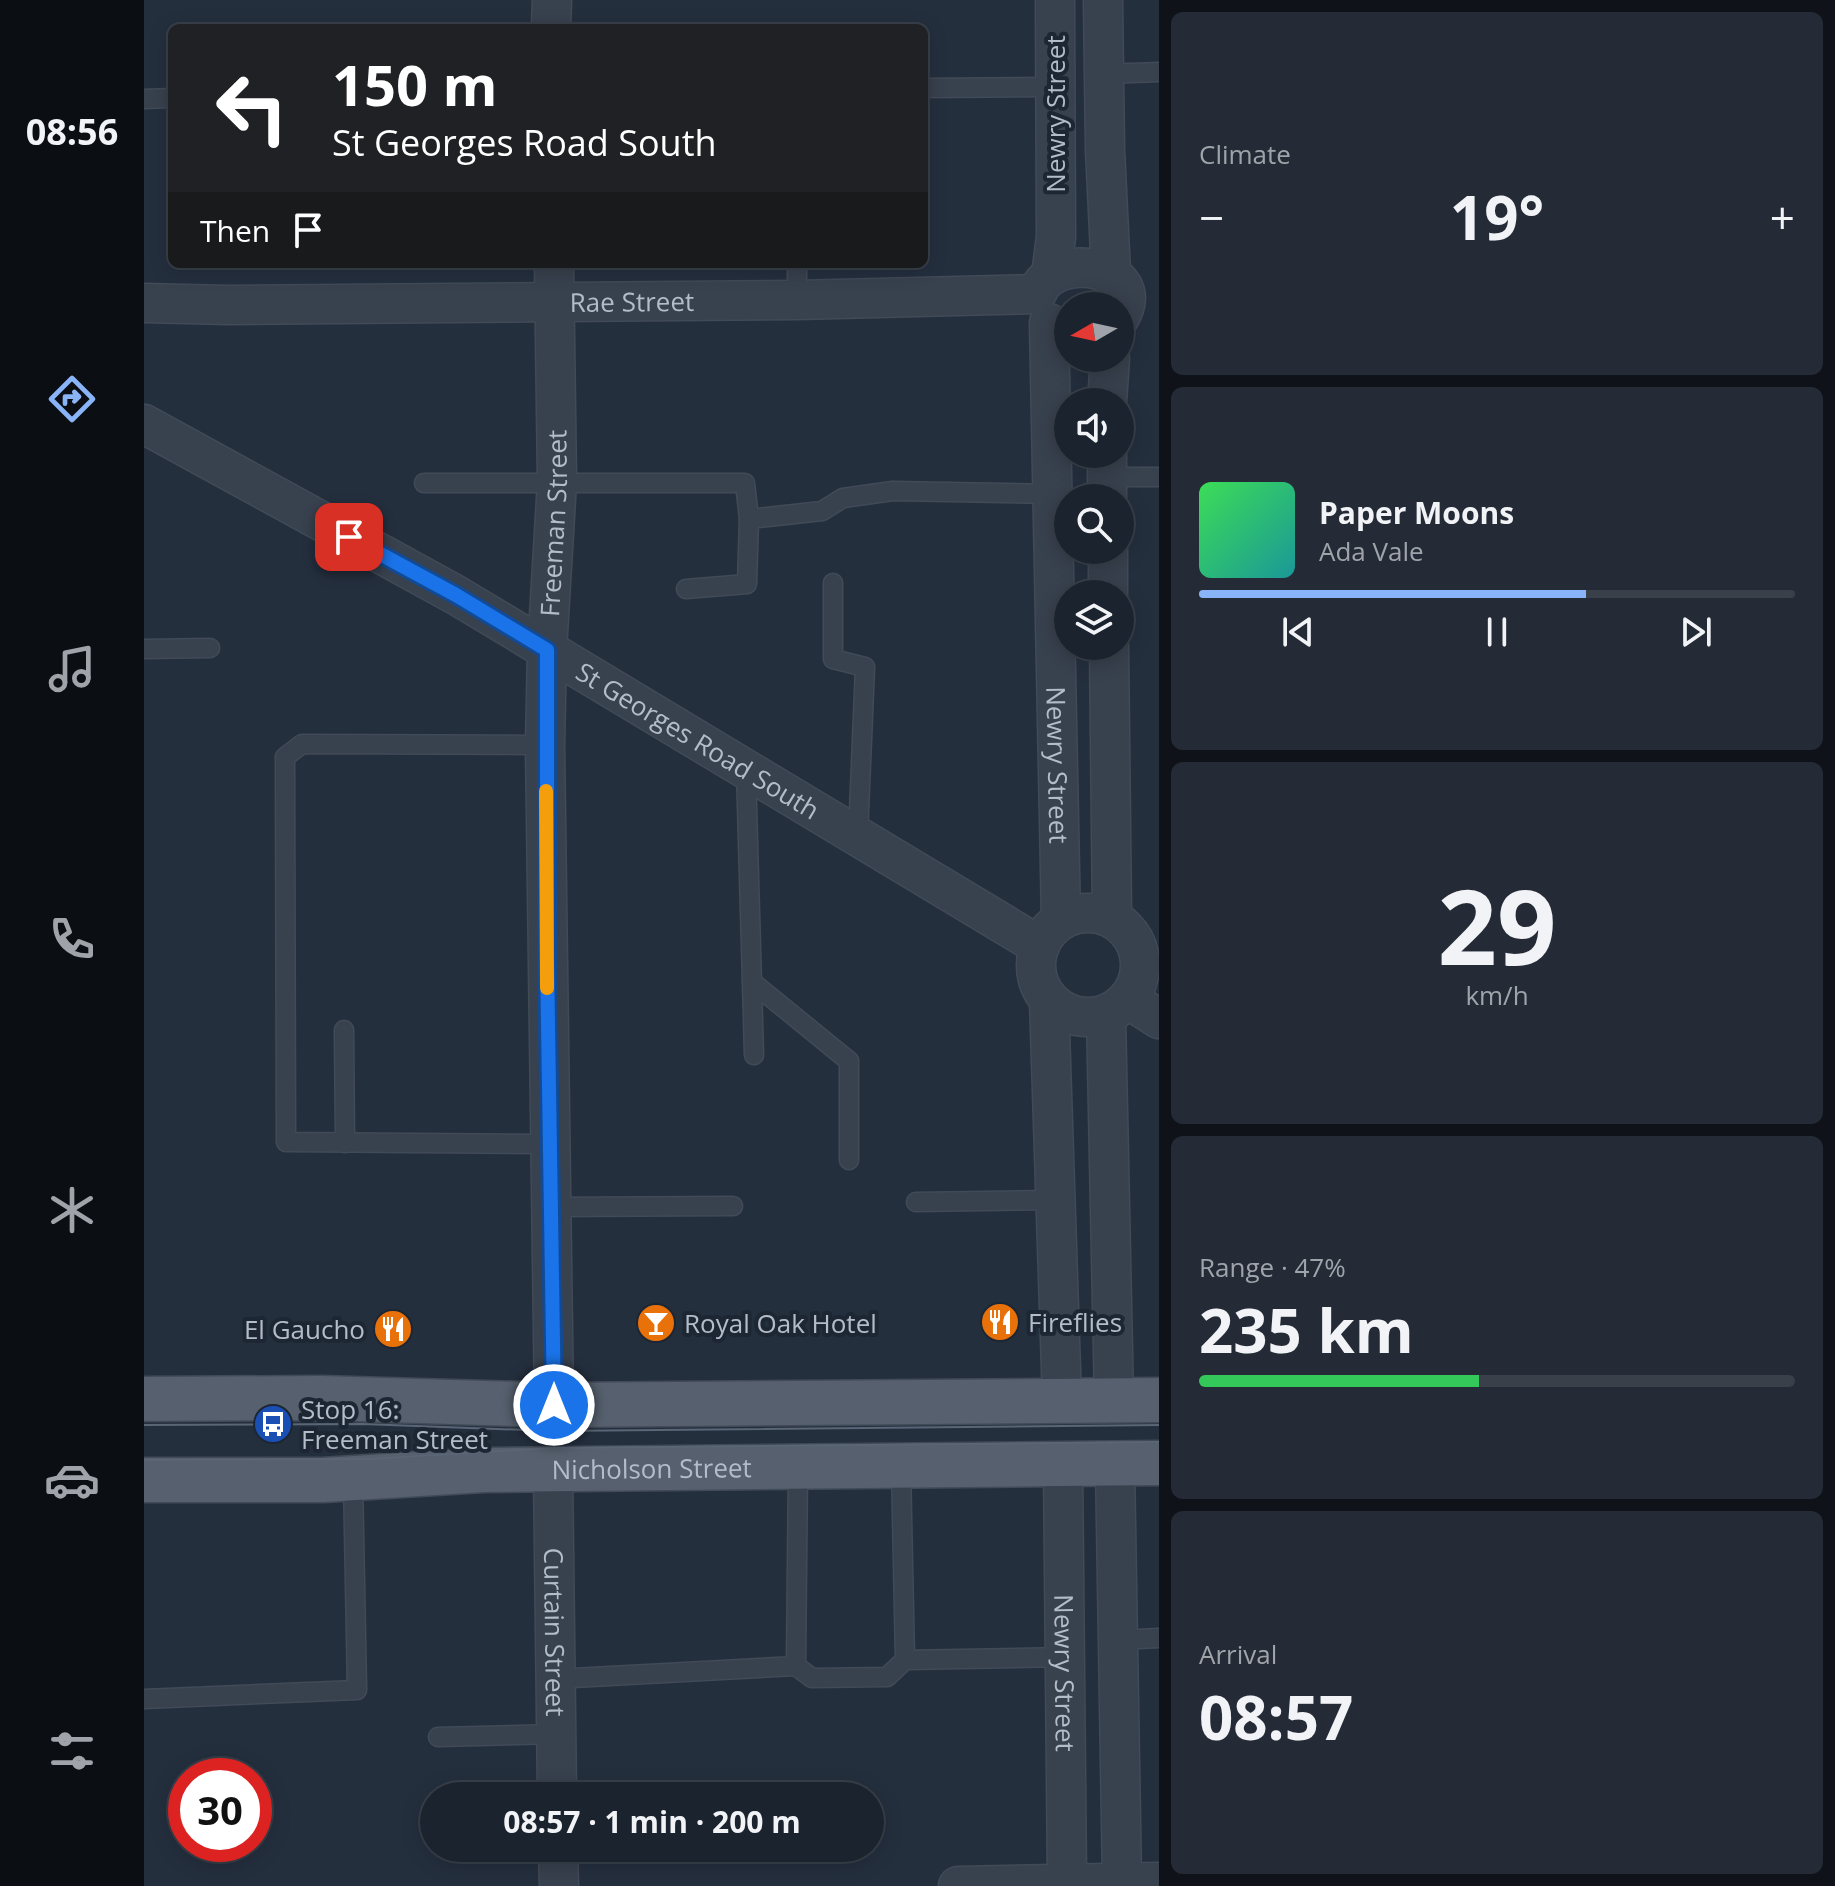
<!DOCTYPE html>
<meta charset="utf-8">
<style>
:root{--surface:#1b232e;--page:#242b36;--text:#f1f3f6;--muted:#a0a4aa;--line:#39404a;--accent:#8ab4f8}
body{margin:0;font-family:"Open Sans",sans-serif;background:var(--page);color:var(--text);height:100vh;display:flex;flex-direction:column;font-size:30px;white-space:nowrap}
*{box-sizing:border-box;margin:0}
p{font-size:26px;color:var(--muted)}
.icon{flex:none;width:44px;height:44px;fill:none;stroke:currentColor;stroke-width:2;stroke-linecap:round;stroke-linejoin:round}
.map{position:relative;flex:1;overflow:hidden}
.panel{display:flex;flex-direction:column;gap:12px;padding:12px;background:#0f1319;width:676px}
.panel>*{flex:none}
.guide{position:absolute;left:24px;top:24px;width:760px;height:244px;border-radius:12px;box-shadow:0 4px 20px #0003,0 0 0 2px var(--line);background:#202124;color:#fff;overflow:hidden}
.needle{width:52px;rotate:261deg}
.buttons{position:absolute;left:910px;top:292px;display:grid;gap:16px}
.buttons a{display:grid;place-items:center;width:80px;height:80px;border-radius:50%;background:var(--surface);box-shadow:0 4px 20px #0003,0 0 0 2px var(--line);font-size:40px}
.speed{position:absolute;left:24px;top:1758px;display:flex;gap:16px;font-size:40px;font-weight:700;text-align:center}
.speed>*{display:grid;place-content:center;width:104px;height:104px;border-radius:50%;background:var(--surface);box-shadow:0 4px 20px #0003,0 0 0 2px var(--line);line-height:1}
.speed .limit{border:12px solid #d22;background:#fff;color:#111}
.pin{position:absolute;display:grid;place-items:center;width:68px;height:68px;color:#fff;margin:-34px;border-radius:16px;box-shadow:0 4px 12px #0006}
.me{position:absolute;width:88px;margin:-44px;rotate:0deg;stroke-linejoin:round;filter:drop-shadow(0 0 6px #0008)}
.turn{display:flex;align-items:center;gap:28px;height:168px;padding:0 32px;font-size:36px}
.turn .icon{width:104px;height:104px;stroke-width:2.5}
.turn b{display:block;font-size:56px;line-height:68px}
.then{display:flex;align-items:center;height:76px;padding:0 32px;background:#0003;gap:16px;font-size:30px}
.big{font-size:60px;font-weight:700;line-height:1.1}
.panel .widget{flex:1;display:flex;flex-direction:column;justify-content:center;gap:12px;min-width:0;padding:0 28px;border-radius:12px;background:var(--page)}
.panel .dial{align-items:center;gap:0}
.dial b{font-size:104px;line-height:1}
.song{display:flex;align-items:center;gap:24px}
.cover{width:96px;height:96px;border-radius:12px;background:linear-gradient(135deg,hsl(130 70% 55%),hsl(180 70% 35%))}
.played{height:8px;border-radius:4px;background:linear-gradient(90deg,var(--accent) 65%,var(--line) 65%)}
.keys{display:flex;justify-content:space-around;direction:ltr}
.heat{display:flex;justify-content:space-between;align-items:center;font-size:44px;direction:ltr}
.charge{height:12px;border-radius:6px;background:linear-gradient(90deg,#34c759 47%,var(--line) 0)}
.trip{position:absolute;left:276px;top:1782px;width:464px;height:80px;border-radius:40px;background:var(--surface);box-shadow:0 4px 20px #0003,0 0 0 2px var(--line);font-weight:700;line-height:80px;text-align:center}
main{display:flex;flex:1;min-height:0}
.tabs{display:flex;flex-direction:column;width:144px;justify-content:space-around;align-items:center;background:#0b0e12;color:var(--muted)}
.tabs .icon{width:56px;height:56px}
.tabs .selected{color:var(--accent)}
.tabs b{font-size:36px;color:var(--text)}
.map>svg:first-child{display:block}
</style>
<main>
<nav class="tabs">
<b>08:56</b>
<svg class="icon selected" aria-label="directions" viewBox="0 0 24 24"><path d="M12 3l9 9-9 9-9-9zM9 14v-3h6M13 9l2 2-2 2"/></svg>
<svg class="icon" aria-label="music" viewBox="0 0 24 24"><path d="M9 18V5l10-2v13"/><circle cx="6" cy="18" r="3"/><circle cx="16" cy="16" r="3"/></svg>
<svg class="icon" aria-label="phone" viewBox="0 0 24 24"><path d="M5 4h4l2 5-3 2q2 4 5 5l2-3 5 2v4C11 20 4 13 5 4z"/></svg>
<svg class="icon" aria-label="climate" viewBox="0 0 24 24"><path d="M12 3v18M4 7l16 10M4 17L20 7"/></svg>
<svg class="icon" aria-label="car" viewBox="0 0 24 24"><path d="M5 17H2v-5l4-1 3-4h7l3 4 3 1v5h-3M9 17h6M6 11h13"/><circle cx="7" cy="17" r="2"/><circle cx="17" cy="17" r="2"/></svg>
<svg class="icon" aria-label="filters" viewBox="0 0 24 24"><path d="M4 7h16M4 17h16"/><circle cx="9" cy="7" r="2"/><circle cx="15" cy="17" r="2"/></svg>
</nav>
<div class="map">
<svg width="1015" height="1886" viewBox="0 0 1015 1886">
<rect width="100%" height="100%" fill="#242f3e"/>
<g fill="none" stroke-linecap="round" stroke-linejoin="round">
<defs>
<g id="lane">
<polyline points="960,74 1015,72"/>
<polyline points="780,88 910,87"/>
<polyline points="0,99 28,98"/>
<polyline points="653,264 653,300"/>
<polyline points="963,477 1015,477"/>
<polyline points="280,483 601,483 605,519"/>
<polyline points="689,583 689,659 721,667 714,836"/>
<polyline points="542,589 603,584 605,519 678,511 699,498 749,491 909,494"/>
<polyline points="0,649 66,648"/>
<polyline points="401,745 158,744 141,757 142,1142 405,1144"/>
<polyline points="602,770 610,1055"/>
<polyline points="608,982 705,1061 705,1160"/>
<polyline points="200,1030 201,1143"/>
<polyline points="772,1202 912,1200"/>
<polyline points="406,1207 589,1206"/>
<polyline points="757,1466 761,1660"/>
<polyline points="974,1640 1015,1638"/>
<polyline points="652,1666 668,1678 743,1677 761,1660 923,1657"/>
<polyline points="410,1679 652,1666 654,1467"/>
<polyline points="0,1699 213,1690 209,1479"/>
<polyline points="294,1737 412,1734"/>
</g>
<g id="street">
<polyline points="959,0 961,150 967,273"/>
<polyline points="407,28 408,0"/>
<polyline points="907,275 912,237 911,0"/>
<path d="M894,291C912,250 1006,266 976,317"/>
<path id="s1" d="M0,303L84,305L653,300L892,294"/>
<path id="s2" d="M905,323L917,920"/>
<polyline points="963,402 966,358"/>
<path id="s3" d="M0,424L312,595L896,946"/>
<polyline points="963,454 963,498"/>
<polyline points="964,550 964,594"/>
<polyline points="965,646 968,918"/>
<circle cx="944" cy="965" r="52"/>
<polyline points="984,999 1015,1019"/>
<polyline points="905,1000 918,1401"/>
<polyline points="962,1015 970,1400"/>
<path id="s4" d="M410,1405L401,745L403,650L413,482L410,264"/>
<polyline points="971,1464 978,1882"/>
<path id="s5" d="M919,1465L923,1883"/>
<path id="s6" d="M409,1470L413,1796"/>
<polyline points="414,1848 415,1886"/>
<polyline points="814,1886 1015,1882"/>
</g>
<g id="primary">
<polyline points="0,1399 177,1398 410,1405 1015,1400"/>
<path id="s7" d="M0,1480H179L339,1470L1015,1463"/>
</g>
</defs>
<use href="#lane" stroke="#414a57" stroke-width="21"/>
<use href="#street" stroke="#414a57" stroke-width="41"/>
<use href="#primary" stroke="#414a57" stroke-width="47"/>
<use href="#lane" stroke="#38414e" stroke-width="18"/>
<use href="#street" stroke="#38414e" stroke-width="38"/>
<use href="#primary" stroke="#56606e" stroke-width="44"/>
<g stroke="#5a6575" stroke-width="2">
<polyline points="0,1425 219,1424 410,1431 1015,1425"/>
<polyline points="0,1460 225,1459 410,1448 1015,1442"/>
</g>
</g>
<g fill="none" stroke-linecap="round" stroke-linejoin="round">
<defs>
<polyline id="route" points="205,537 312,595 403,650 403,960 410,1405"/>
</defs>
<use href="#route" stroke="#114b97" stroke-width="20"/>
<use href="#route" stroke="#1a73e8" stroke-width="14"/>
<polyline stroke="#f59e0b" stroke-width="14" points="402,791 403,988"/>
</g>
<defs>
<symbol id="restaurant-disc" viewBox="-11 -11 22 22"><circle r="9.5" fill="#e8710a" stroke="#1d2633"/><path d="M-5-6h1v4h1v-4h1v4h1v-4h1v5L-1.5 .5V6h-2V.5L-5-1ZM5-6V6H3V1.5H1.5Q1.5-4 5-6Z" fill="#fff"/></symbol>
<symbol id="bar-disc" viewBox="-11 -11 22 22"><circle r="9.5" fill="#e8710a" stroke="#1d2633"/><path d="M-6-5H6L.8 .8V4.5H3.5V6h-7V4.5H-.8V.8Z" fill="#fff"/></symbol>
<symbol id="bus-disc" viewBox="-11 -11 22 22"><circle r="9.5" fill="#1a4fb4" stroke="#1d2633"/><path d="M-5-6H5V4H4V6H2V4H-2V6H-4V4H-5ZM-3.5-4V0h7V-4ZM-3.5 1.2v1.5H-2V1.2ZM2 1.2v1.5H3.5V1.2Z" fill="#fff"/></symbol>
</defs>
<g fill-rule="evenodd">
<use href="#restaurant-disc" x="834" y="1300" width="44" height="44"/>
<use href="#bar-disc" x="490" y="1301" width="44" height="44"/>
<use href="#restaurant-disc" x="227" y="1307" width="44" height="44"/>
<use href="#bus-disc" x="107" y="1402" width="44" height="44"/>
</g>
<g text-anchor="middle" dominant-baseline="central" stroke-width="8" stroke-linejoin="round" paint-order="stroke">
<g font-size="26" fill="#b4bcc9" stroke="#1d2633">
<text transform="translate(911 114) rotate(-90)">Newry Street</text>
<text stroke="none"><textPath href="#s1" startOffset="488">Rae Street</textPath></text>
<text stroke="none"><textPath href="#s4" startOffset="882">Freeman Street</textPath></text>
<text stroke="none"><textPath href="#s3" startOffset="638">St Georges Road South</textPath></text>
<text stroke="none"><textPath href="#s2" startOffset="442">Newry Street</textPath></text>
<text stroke="none"><textPath href="#s7" startOffset="508">Nicholson Street</textPath></text>
<text stroke="none"><textPath href="#s6" startOffset="162">Curtain Street</textPath></text>
<text stroke="none"><textPath href="#s5" startOffset="208">Newry Street</textPath></text>
</g>
<g font-size="26" fill="#b4bcc9" stroke="#1d2633" text-anchor="start">
<text x="884" y="1322">Fireflies</text>
<text x="540" y="1323">Royal Oak Hotel</text>
<text x="221" y="1329" text-anchor="end">El Gaucho</text>
<text x="157" y="1409">Stop 16:<tspan x="157" dy="30">Freeman Street</tspan></text>
</g>
</g>
</svg>
<div class="buttons">
<a><svg class="needle" viewBox="-14 -14 28 28"><path d="M0-13l5 13h-10z" fill="#e53935"/><path d="M0 13l5-13h-10z" fill="#a0a4aa"/></svg></a>
<a><svg class="icon" aria-label="sound" viewBox="0 0 24 24"><path d="M4 9h4l5-4v14l-5-4H4zM17 9q2 3 0 6"/></svg></a>
<a><svg class="icon" aria-label="search" viewBox="0 0 24 24"><circle cx="10" cy="10" r="6"/><path d="M15 15l6 6"/></svg></a>
<a><svg class="icon" aria-label="layers" viewBox="0 0 24 24"><path d="M12 4l9 5-9 5-9-5zM3 14l9 5 9-5"/></svg></a>
</div>
<div class="speed"><div class="limit">30</div></div>
<div class="pin" style="left:205px;top:537px;background:#d93025"><svg class="icon" aria-label="arrive" viewBox="0 0 24 24"><path d="M6 21V4h12l-3 4 3 4H6"/></svg></div>
<svg class="me" style="left:410px;top:1405px" viewBox="-20 -20 40 40"><circle r="17" fill="#1a73e8" stroke="#fff" stroke-width="3"/><path d="M0-11L8 9 0 5-8 9z" fill="#fff"/></svg>
<div class="trip">08:57 · 1 min · 200 m</div>
<div class="guide">
<div class="turn"><svg class="icon" aria-label="left" viewBox="0 0 24 24"><path d="M17 20v-9H6M10 6l-5 5 5 5"/></svg><div><b>150 m</b>St Georges Road South</div></div>
<div class="then">Then<svg class="icon" aria-label="arrive" viewBox="0 0 24 24"><path d="M6 21V4h12l-3 4 3 4H6"/></svg></div>
</div>
</div>
<section class="panel">
<div class="widget"><p>Climate</p>
<div class="heat"><a>−</a><b class="big">19°</b><a>+</a></div>
</div>
<div class="widget">
<div class="song"><i class="cover"></i><div><b>Paper Moons</b><p>Ada Vale</p></div></div>
<div class="played"></div>
<div class="keys"><svg class="icon" aria-label="previous" viewBox="0 0 24 24"><path d="M18 5L8 12l10 7zM5 5v14"/></svg><svg class="icon" aria-label="pause" viewBox="0 0 24 24"><path d="M8 5v14M16 5v14"/></svg><svg class="icon" aria-label="next" viewBox="0 0 24 24"><path d="M6 5l10 7-10 7zM19 5v14"/></svg></div>
</div>
<div class="widget dial"><b>29</b><p>km/h</p></div>
<div class="widget"><p>Range · 47%</p><b class="big">235 km</b><div class="charge"></div></div>
<div class="widget"><p>Arrival</p><b class="big">08:57</b></div>
</section>
</main>
